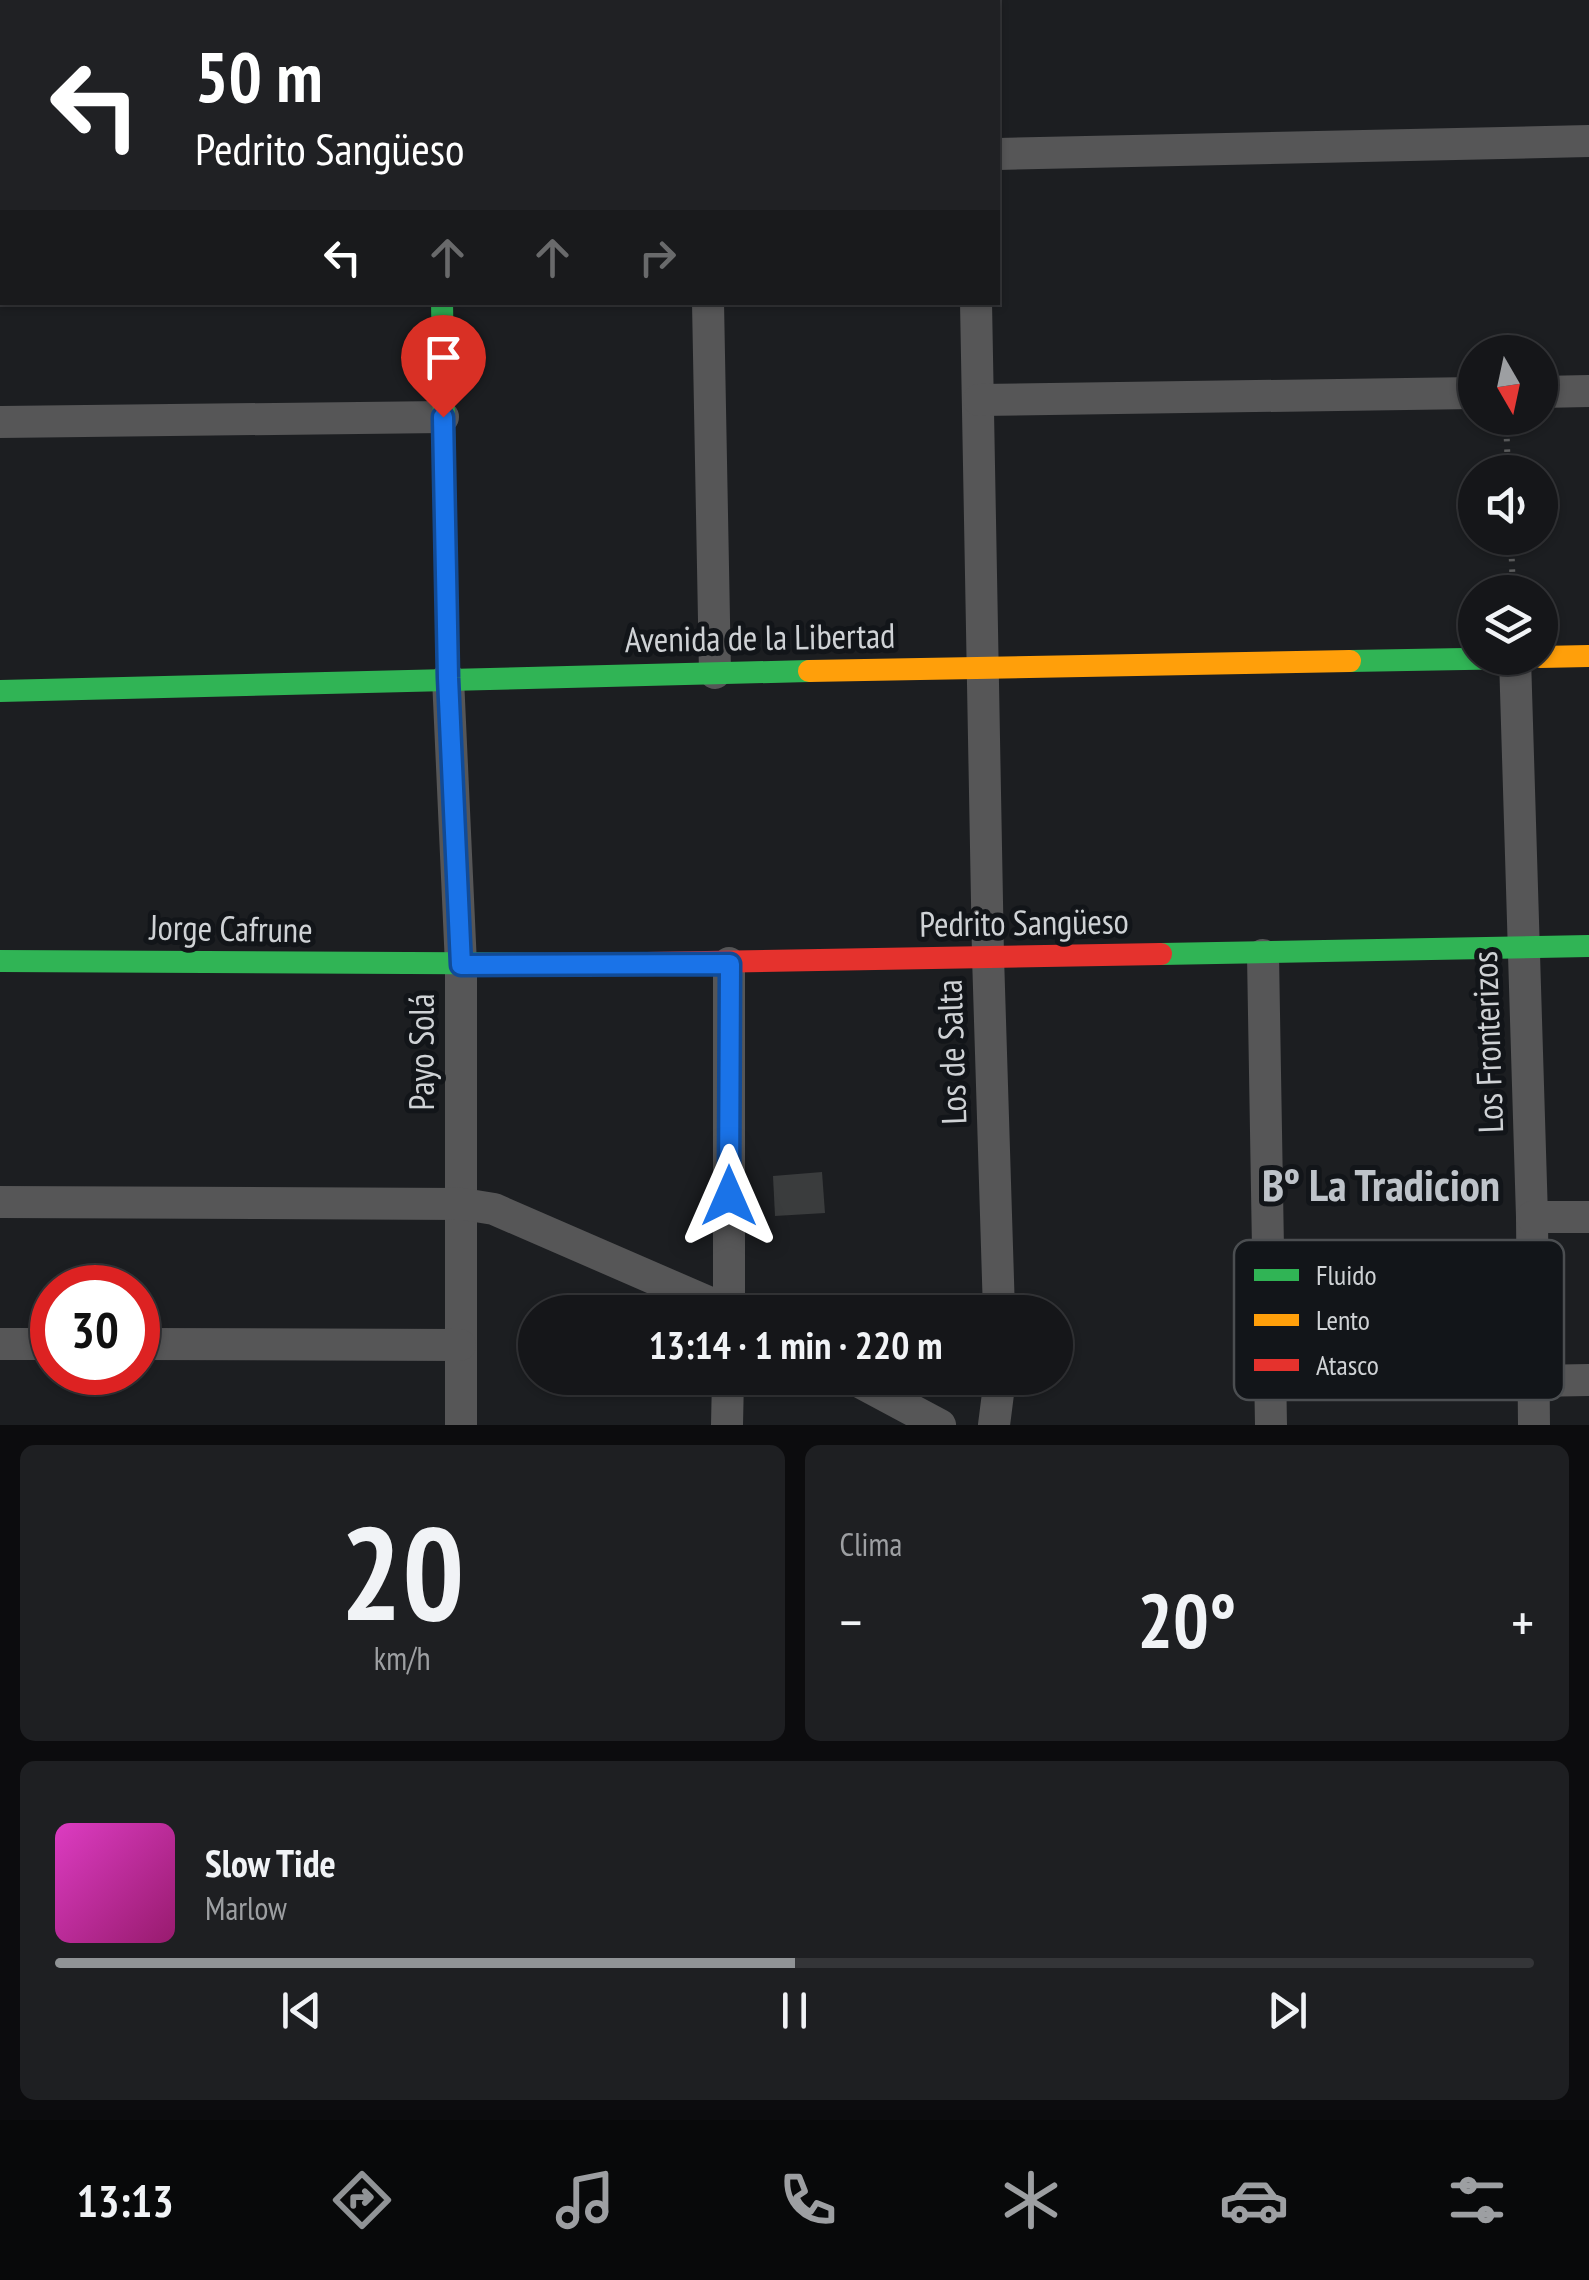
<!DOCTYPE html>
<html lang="es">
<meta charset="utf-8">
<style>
:root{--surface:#151619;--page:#1e1f22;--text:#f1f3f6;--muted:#9d9fa2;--line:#343538;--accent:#909396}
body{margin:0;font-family:"PT Sans Narrow",sans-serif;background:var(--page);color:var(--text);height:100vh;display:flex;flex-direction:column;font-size:38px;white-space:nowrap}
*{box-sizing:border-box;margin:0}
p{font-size:32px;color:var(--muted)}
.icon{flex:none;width:55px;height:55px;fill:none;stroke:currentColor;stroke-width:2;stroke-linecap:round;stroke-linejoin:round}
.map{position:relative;height:1425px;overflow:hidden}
.side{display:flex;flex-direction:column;gap:20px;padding:20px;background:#0c0c0e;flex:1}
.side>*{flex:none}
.top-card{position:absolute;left:0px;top:0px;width:1000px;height:305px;box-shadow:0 2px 8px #0004,0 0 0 2px var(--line);background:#202124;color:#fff;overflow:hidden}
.needle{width:65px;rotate:171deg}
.fabs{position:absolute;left:1458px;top:335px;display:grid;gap:20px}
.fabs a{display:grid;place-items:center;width:100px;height:100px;border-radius:50%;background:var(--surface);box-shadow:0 2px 8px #0004,0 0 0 2px var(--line);font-size:50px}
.speed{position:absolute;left:30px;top:1265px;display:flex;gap:20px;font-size:50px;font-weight:700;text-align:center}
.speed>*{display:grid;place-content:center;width:130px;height:130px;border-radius:50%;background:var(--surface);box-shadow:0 2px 8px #0004,0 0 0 2px var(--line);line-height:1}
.speed .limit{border:15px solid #d22;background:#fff;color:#111}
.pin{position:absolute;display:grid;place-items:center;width:85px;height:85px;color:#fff;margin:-102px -42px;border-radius:50% 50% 50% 0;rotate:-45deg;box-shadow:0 0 10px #0007}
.pin .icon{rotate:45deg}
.me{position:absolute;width:110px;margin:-55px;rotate:0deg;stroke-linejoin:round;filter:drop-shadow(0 0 8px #0008)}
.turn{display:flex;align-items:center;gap:35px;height:210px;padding:0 30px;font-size:45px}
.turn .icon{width:130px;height:130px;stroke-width:2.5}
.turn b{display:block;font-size:70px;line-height:85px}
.lanes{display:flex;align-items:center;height:95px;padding:0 30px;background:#0003;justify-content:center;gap:50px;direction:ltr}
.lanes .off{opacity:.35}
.big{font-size:75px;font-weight:600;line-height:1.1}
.side .card{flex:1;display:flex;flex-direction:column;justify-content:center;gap:15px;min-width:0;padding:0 35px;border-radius:15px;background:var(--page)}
.side .dial{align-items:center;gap:0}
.dial b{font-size:130px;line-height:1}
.song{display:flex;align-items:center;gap:30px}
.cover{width:120px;height:120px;border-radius:15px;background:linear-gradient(135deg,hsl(310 70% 55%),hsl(320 70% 35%))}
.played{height:10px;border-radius:5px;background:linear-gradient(90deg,var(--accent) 50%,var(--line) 50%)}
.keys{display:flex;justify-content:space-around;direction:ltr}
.heat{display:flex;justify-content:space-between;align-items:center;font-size:55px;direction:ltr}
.side .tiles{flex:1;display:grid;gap:20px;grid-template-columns:1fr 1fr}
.card:last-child{grid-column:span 2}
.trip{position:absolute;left:518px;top:1295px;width:555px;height:100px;border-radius:50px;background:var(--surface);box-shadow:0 2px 8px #0004,0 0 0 2px var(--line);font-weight:600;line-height:100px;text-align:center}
.tab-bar{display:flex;height:160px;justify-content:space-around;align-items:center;background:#08090a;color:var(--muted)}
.tab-bar .icon{width:70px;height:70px}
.tab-bar .active{color:var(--accent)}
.tab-bar b{font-size:45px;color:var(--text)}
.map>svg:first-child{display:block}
</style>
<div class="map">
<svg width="1589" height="1425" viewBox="0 0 1589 1425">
<rect width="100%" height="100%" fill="#1c1e21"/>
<polygon fill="#3a3c3d" points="822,1172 825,1213 775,1216 773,1176"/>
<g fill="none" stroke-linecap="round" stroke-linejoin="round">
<g stroke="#5c5d5e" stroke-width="6" stroke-dasharray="2.5 8" stroke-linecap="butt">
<polyline points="1506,418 1508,472"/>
<polyline points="1511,538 1513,592"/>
</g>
<g stroke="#565657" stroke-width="32">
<polyline points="702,0 702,2"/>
<polyline points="968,0 968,2"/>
<polyline points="998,154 1589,141"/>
<polyline points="0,182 2,182"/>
<polyline points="708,302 715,673"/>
<polyline points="976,302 988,956 999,1312"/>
<polyline points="1540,392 1589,391"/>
<polyline points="979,400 1475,393"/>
<polyline points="0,422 443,417"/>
<polyline points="1515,658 1532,1217 1534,1425"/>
<polyline points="448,678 461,965 461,1425"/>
<polyline points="1263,955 1271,1425"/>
<polyline points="0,1202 463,1204 494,1209 731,1312"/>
<polyline points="1532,1217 1589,1217"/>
<polyline points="729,1312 729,963"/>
<polyline points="0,1344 52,1344"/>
<polyline points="138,1344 460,1345"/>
<polyline points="852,1378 940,1425"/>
<polyline points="1533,1381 1589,1380"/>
<polyline points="727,1425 728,1378"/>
<polyline points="994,1425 1000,1378"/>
</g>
<g stroke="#30b455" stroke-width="22">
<polyline points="439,0 439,2"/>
<polyline points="442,302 448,678"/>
<polyline points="1350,661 1522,658"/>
<polyline points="0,691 809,671"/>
<polyline points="1161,954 1589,946"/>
<polyline points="0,961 588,964"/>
</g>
<g stroke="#ff9f0a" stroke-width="22">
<polyline points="1540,657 1589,656"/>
<polyline points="809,671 1350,661"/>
</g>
<polyline stroke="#e5322d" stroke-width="22" points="588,964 1161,954"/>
</g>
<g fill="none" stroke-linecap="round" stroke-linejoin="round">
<defs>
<polyline id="route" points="443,417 448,678 461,965 730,964 729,1196"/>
</defs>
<use href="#route" stroke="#114b97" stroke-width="25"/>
<use href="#route" stroke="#1a73e8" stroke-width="18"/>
</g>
<g text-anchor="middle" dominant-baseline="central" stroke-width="10" stroke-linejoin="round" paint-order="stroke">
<g font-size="35" fill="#cfd2d5" stroke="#121519">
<text transform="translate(760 637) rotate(-1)">Avenida de la Libertad</text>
<text transform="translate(1024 922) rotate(-1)">Pedrito Sangüeso</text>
<text transform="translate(231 928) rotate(1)">Jorge Cafrune</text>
<text transform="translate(1487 1042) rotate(-92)">Los Fronterizos</text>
<text transform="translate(421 1052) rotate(-90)">Payo Solá</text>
<text transform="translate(951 1052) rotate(-92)">Los de Salta</text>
</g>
<g font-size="45" font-weight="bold" fill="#bec3c9" stroke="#121519">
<text x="1381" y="1184">Bº La Tradicion</text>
</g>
</g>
<rect x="1234" y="1240" width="330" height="160" rx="15" fill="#121519" stroke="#4b4e51" stroke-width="2.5"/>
<rect x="1254" y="1269" width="45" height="12" fill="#30b455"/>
<rect x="1254" y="1314" width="45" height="12" fill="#ff9f0a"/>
<rect x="1254" y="1359" width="45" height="12" fill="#e5322d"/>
<g font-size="28" fill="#cfd2d5">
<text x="1316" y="1285">Fluido</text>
<text x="1316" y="1330">Lento</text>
<text x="1316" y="1375">Atasco</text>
</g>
</svg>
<div class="fabs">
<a><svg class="needle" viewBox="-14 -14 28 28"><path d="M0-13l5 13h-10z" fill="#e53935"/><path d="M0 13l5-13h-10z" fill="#9d9fa2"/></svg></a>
<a><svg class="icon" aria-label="sound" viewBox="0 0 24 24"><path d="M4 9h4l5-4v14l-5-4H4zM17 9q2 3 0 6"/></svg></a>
<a><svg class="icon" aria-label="layers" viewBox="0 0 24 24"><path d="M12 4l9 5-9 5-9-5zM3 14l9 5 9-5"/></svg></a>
</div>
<div class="speed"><div class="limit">30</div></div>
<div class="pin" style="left:443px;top:417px;background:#d93025"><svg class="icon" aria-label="arrive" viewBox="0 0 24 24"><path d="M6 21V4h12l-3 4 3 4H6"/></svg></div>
<svg class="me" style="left:729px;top:1196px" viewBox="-20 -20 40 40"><path d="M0-17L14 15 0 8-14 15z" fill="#1a73e8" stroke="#fff" stroke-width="4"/></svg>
<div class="trip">13:14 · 1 min · 220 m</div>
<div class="top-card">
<div class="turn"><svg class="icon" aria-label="left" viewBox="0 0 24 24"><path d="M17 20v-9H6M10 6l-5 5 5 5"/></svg><div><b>50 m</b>Pedrito Sangüeso</div></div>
<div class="lanes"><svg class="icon" aria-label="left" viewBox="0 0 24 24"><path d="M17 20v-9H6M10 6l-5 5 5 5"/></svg><svg class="icon off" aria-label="ahead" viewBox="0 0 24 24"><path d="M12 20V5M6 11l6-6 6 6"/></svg><svg class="icon off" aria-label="ahead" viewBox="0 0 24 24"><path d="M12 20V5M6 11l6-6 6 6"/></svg><svg class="icon off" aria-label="right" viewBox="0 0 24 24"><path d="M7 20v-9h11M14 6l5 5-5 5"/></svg></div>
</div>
</div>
<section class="side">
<div class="tiles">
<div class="card dial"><b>20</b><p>km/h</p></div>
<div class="card"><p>Clima</p>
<div class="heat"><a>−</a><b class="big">20°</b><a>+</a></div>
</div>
<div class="card">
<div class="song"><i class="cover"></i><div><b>Slow Tide</b><p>Marlow</p></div></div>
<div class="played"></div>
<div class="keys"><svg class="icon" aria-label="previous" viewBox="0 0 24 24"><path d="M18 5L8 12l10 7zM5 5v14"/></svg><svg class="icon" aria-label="pause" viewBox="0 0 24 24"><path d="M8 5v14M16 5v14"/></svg><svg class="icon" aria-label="next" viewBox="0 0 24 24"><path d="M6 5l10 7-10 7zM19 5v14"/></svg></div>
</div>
</div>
</section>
<nav class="tab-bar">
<b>13:13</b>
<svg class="icon active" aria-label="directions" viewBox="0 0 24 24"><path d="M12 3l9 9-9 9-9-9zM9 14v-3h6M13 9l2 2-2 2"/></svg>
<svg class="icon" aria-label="music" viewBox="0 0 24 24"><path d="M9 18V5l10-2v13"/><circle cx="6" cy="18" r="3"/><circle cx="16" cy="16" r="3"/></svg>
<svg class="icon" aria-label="phone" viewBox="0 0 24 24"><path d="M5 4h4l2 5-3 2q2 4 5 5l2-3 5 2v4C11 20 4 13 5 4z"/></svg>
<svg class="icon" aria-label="climate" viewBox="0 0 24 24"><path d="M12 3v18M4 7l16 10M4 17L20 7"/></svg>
<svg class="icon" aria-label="car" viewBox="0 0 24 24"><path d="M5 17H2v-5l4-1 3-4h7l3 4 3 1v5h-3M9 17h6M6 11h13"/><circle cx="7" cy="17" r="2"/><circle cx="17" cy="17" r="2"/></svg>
<svg class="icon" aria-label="filters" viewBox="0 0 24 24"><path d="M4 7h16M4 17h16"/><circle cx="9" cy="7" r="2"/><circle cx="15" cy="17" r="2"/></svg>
</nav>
